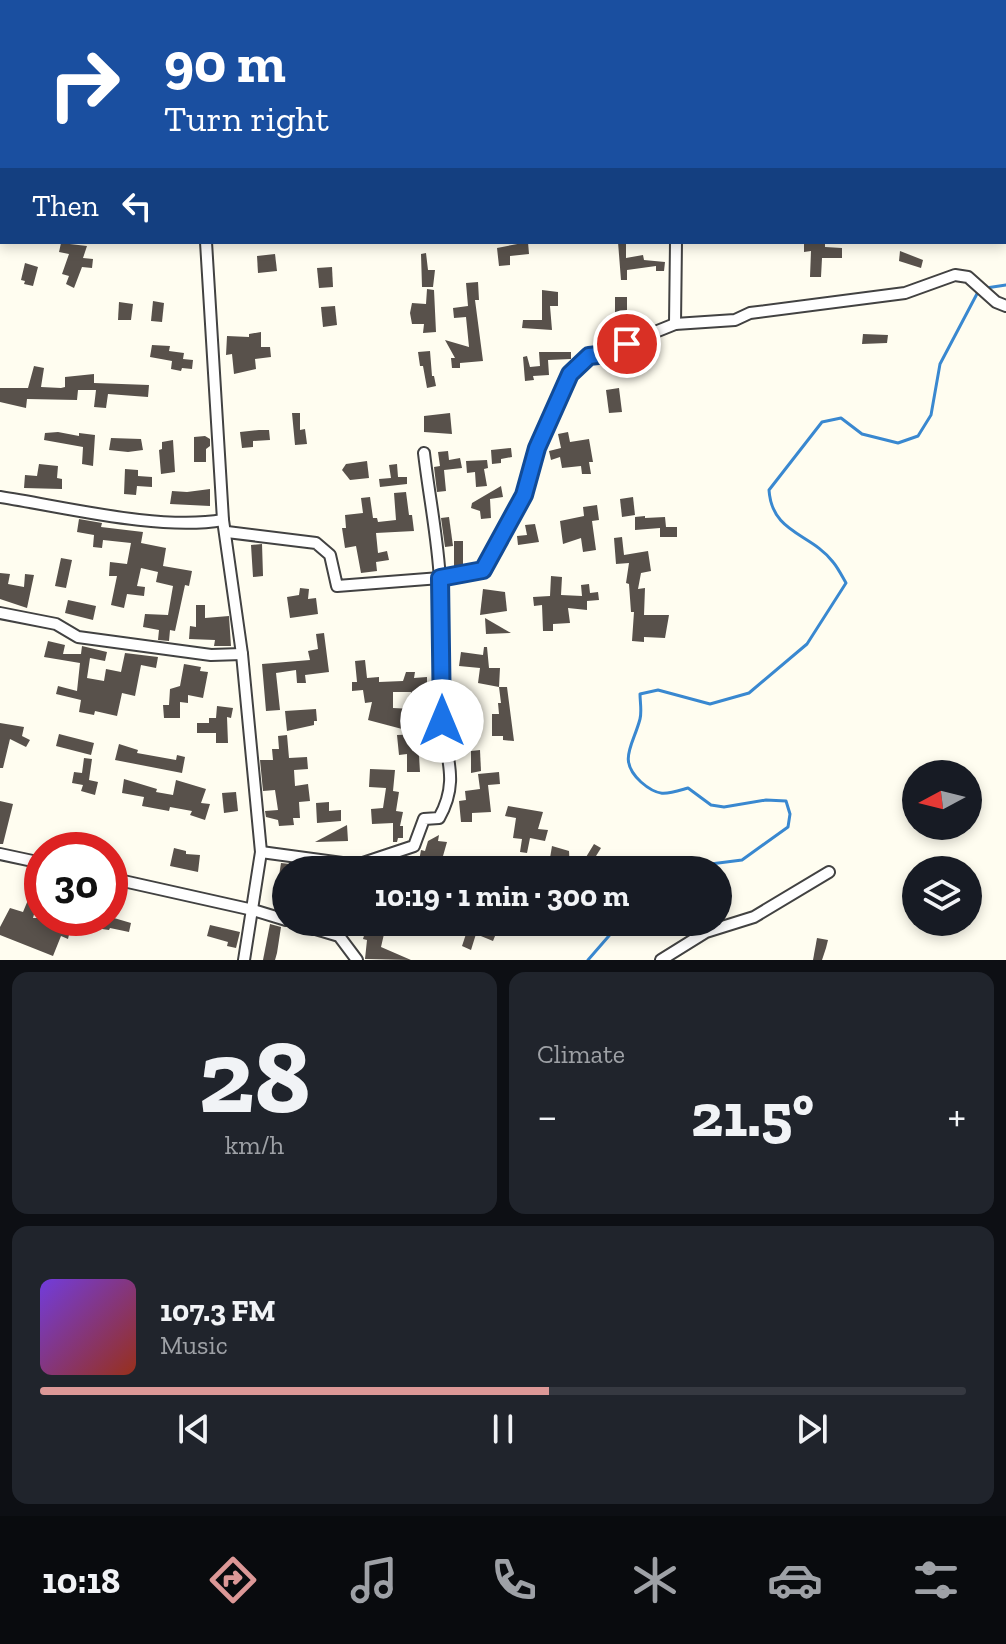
<!DOCTYPE html>
<meta charset="utf-8">
<style>
:root{--surface:#171b24;--page:#20242c;--text:#f1f3f6;--muted:#9ea1a6;--line:#363941;--accent:#dc9897}
body{margin:0;font-family:"Zilla Slab",serif;background:var(--page);color:var(--text);height:100vh;display:flex;flex-direction:column;font-size:30px;white-space:nowrap}
*{box-sizing:border-box;margin:0}
p{font-size:26px;color:var(--muted)}
.icon{flex:none;width:44px;height:44px;fill:none;stroke:currentColor;stroke-width:2;stroke-linecap:round;stroke-linejoin:round}
.map{position:relative;height:960px;overflow:hidden}
.sheet{display:flex;flex-direction:column;gap:12px;padding:12px;background:#0d0f14;flex:1}
.sheet>*{flex:none}
.top-card{position:absolute;left:0px;top:0px;width:1006px;height:244px;box-shadow:0 4px 12px #0003;background:#1a4fa0;color:#fff;overflow:hidden}
.needle{width:52px;rotate:263deg}
.controls{position:absolute;left:902px;top:760px;display:grid;gap:16px}
.controls a{display:grid;place-items:center;width:80px;height:80px;border-radius:50%;background:var(--surface);box-shadow:0 4px 12px #0003;font-size:40px}
.speed{position:absolute;left:24px;top:832px;display:flex;gap:16px;font-size:40px;font-weight:700;text-align:center}
.speed>*{display:grid;place-content:center;width:104px;height:104px;border-radius:50%;background:var(--surface);box-shadow:0 4px 12px #0003;line-height:1}
.speed .limit{border:12px solid #d22;background:#fff;color:#111}
.pin{position:absolute;display:grid;place-items:center;width:68px;height:68px;color:#fff;margin:-34px;border:4px solid #fff;border-radius:50%;box-shadow:0 2px 8px #0007}
.me{position:absolute;width:88px;margin:-44px;rotate:0deg;stroke-linejoin:round;filter:drop-shadow(0 0 6px #0008)}
.turn{display:flex;align-items:center;gap:28px;height:168px;padding:0 32px;font-size:36px}
.turn .icon{width:104px;height:104px;stroke-width:2.5}
.turn b{display:block;font-size:56px;line-height:68px}
.then{display:flex;align-items:center;height:76px;padding:0 32px;background:#0003;gap:16px;font-size:30px}
.big{font-size:60px;font-weight:700;line-height:1.1}
.sheet .card{flex:1;display:flex;flex-direction:column;justify-content:center;gap:12px;min-width:0;padding:0 28px;border-radius:16px;background:var(--page)}
.sheet .dial{align-items:center;gap:0}
.dial b{font-size:104px;line-height:1}
.song{display:flex;align-items:center;gap:24px}
.cover{width:96px;height:96px;border-radius:12px;background:linear-gradient(135deg,hsl(260 70% 55%),hsl(10 70% 35%))}
.played{height:8px;border-radius:4px;background:linear-gradient(90deg,var(--accent) 55%,var(--line) 55%)}
.keys{display:flex;justify-content:space-around;direction:ltr}
.heat{display:flex;justify-content:space-between;align-items:center;font-size:44px;direction:ltr}
.sheet .tiles{flex:1;display:grid;gap:12px;grid-template-columns:1fr 1fr}
.card:last-child{grid-column:span 2}
.trip{position:absolute;left:272px;top:856px;width:460px;height:80px;border-radius:40px;background:var(--surface);box-shadow:0 4px 12px #0003;font-weight:700;line-height:80px;text-align:center}
.menu{display:flex;height:128px;justify-content:space-around;align-items:center;background:#090b0e;color:var(--muted)}
.menu .icon{width:56px;height:56px}
.menu .on{color:var(--accent)}
.menu b{font-size:36px;color:var(--text)}
.map>svg:first-child{display:block}
</style>
<div class="map">
<svg width="1006" height="960" viewBox="0 0 1006 960">
<rect width="100%" height="100%" fill="#fffdf0"/>
<g fill="none" stroke-linecap="round" stroke-linejoin="round">
<g stroke="#3988d0" stroke-width="3">
<polyline points="986,288 1006,285"/>
<path d="M684,870L687,867L742,860L788,827L790,814L786,801L766,800L724,807L711,805L688,788C667,794 659,798 641,782C617,760 633,746 640,719C642,711 640,702 640,694L658,690L710,704L749,693L807,644L846,583C842,576 838,568 833,562C811,533 772,534 769,490L822,422L841,418L862,434L898,443L918,436L931,415L940,364L979,290"/>
<polyline points="630,922 642,929 655,922"/>
<polyline points="588,960 621,922"/>
</g>
</g>
<g fill="#58514b">
<polygon points="528,242 529,254 510,256 510,265 499,266 497,248"/>
<polygon points="618,242 626,242 626,258 643,255 644,260 665,262 664,271 656,271 656,266 627,270 627,280 621,280"/>
<polygon points="804,242 825,242 825,247 842,248 842,258 822,258 821,277 810,277 811,251 804,252"/>
<polygon points="61,243 87,246 83,258 93,259 92,268 82,267 74,288 66,284 69,276 62,274 69,254 59,252"/>
<polygon points="900,251 923,260 921,268 899,261"/>
<polygon points="426,253 428,270 435,270 433,287 422,287 421,254"/>
<polygon points="275,254 277,271 258,273 257,256"/>
<polygon points="25,263 38,267 33,286 24,284 25,281 21,280"/>
<polygon points="332,267 333,287 319,288 317,268"/>
<polygon points="478,282 479,300 475,300 483,361 460,363 460,368 452,368 451,358 455,358 445,340 469,347 466,317 454,318 453,308 468,306 466,283"/>
<polygon points="427,289 434,290 436,332 423,333 424,324 412,324 410,313 412,303 426,304"/>
<polygon points="542,290 558,292 558,306 550,306 552,330 522,328 523,320 542,320"/>
<rect x="615" y="297" width="12" height="17"/>
<polygon points="153,301 164,303 162,322 151,321"/>
<polygon points="119,302 133,304 131,320 118,320"/>
<polygon points="335,306 337,325 323,327 321,307"/>
<polygon points="261,332 261,347 270,347 271,357 255,359 256,369 234,374 232,354 226,355 227,336 249,337 249,334"/>
<polygon points="863,334 888,335 887,343 862,344"/>
<polygon points="152,345 170,346 169,351 184,353 183,359 193,360 192,369 182,368 181,371 171,369 172,361 150,357"/>
<polygon points="430,351 432,376 434,376 436,386 427,388 423,366 420,366 418,352"/>
<polygon points="539,352 571,352 571,359 548,360 549,375 533,376 534,380 525,381 523,357 527,356 530,367 540,366"/>
<polygon points="34,366 44,368 41,387 61,388 65,387 65,377 94,374 94,383 149,385 148,397 108,394 106,408 94,407 96,390 78,390 77,400 27,399 26,408 0,402 0,388 28,388"/>
<polygon points="619,388 622,412 609,413 606,390"/>
<polygon points="292,413 300,413 300,430 305,429 307,444 295,445"/>
<polygon points="450,413 452,434 424,432 424,416"/>
<polygon points="259,430 269,430 270,440 253,441 253,447 242,448 240,432"/>
<polygon points="58,432 79,436 79,433 95,435 93,466 82,464 83,447 44,440 45,433"/>
<polygon points="568,432 570,442 589,439 593,462 589,462 591,474 582,474 581,466 562,468 560,457 551,460 549,451 561,448 558,434"/>
<polygon points="205,436 210,439 210,446 206,449 206,462 194,462 194,437"/>
<polygon points="111,438 141,439 143,450 128,452 109,450"/>
<polygon points="173,440 175,472 161,474 159,450 162,449 162,442"/>
<polygon points="511,448 512,457 501,459 501,463 492,464 491,450"/>
<polygon points="448,451 449,460 460,458 462,468 444,470 446,491 437,492 434,467 440,466 438,452"/>
<polygon points="487,460 488,468 484,469 487,486 476,487 475,472 467,473 466,461"/>
<polygon points="367,461 369,478 350,480 342,470 346,464"/>
<polygon points="39,464 58,466 57,478 62,479 62,489 24,488 25,475 37,476"/>
<polygon points="397,464 398,477 407,477 407,484 380,487 379,479 391,478 389,465"/>
<polygon points="125,469 138,470 138,476 152,477 152,487 137,486 136,495 124,494"/>
<polygon points="501,486 503,497 490,499 491,518 481,519 480,511 471,508 472,503"/>
<polygon points="210,489 210,506 170,504 172,491 187,492"/>
<polygon points="406,492 409,515 412,515 414,531 376,533 378,553 387,551 389,560 376,562 377,571 361,573 356,546 345,548 342,528 346,528 345,515 363,513 361,498 370,497 373,518 377,518 378,522 396,520 394,493"/>
<polygon points="633,497 635,515 622,517 620,499"/>
<polygon points="597,505 599,520 592,521 596,550 583,552 581,538 563,544 560,521 584,516 583,507"/>
<polygon points="645,516 645,518 665,517 666,527 677,527 677,537 660,537 660,528 635,530 635,517"/>
<polygon points="449,517 453,546 445,547 441,518"/>
<polygon points="79,519 102,523 101,527 143,532 141,543 166,548 163,566 192,571 189,586 185,585 175,631 170,630 169,641 158,640 159,630 143,627 145,614 168,615 173,586 156,582 158,572 141,568 137,586 145,587 144,596 127,594 124,608 111,605 117,576 109,576 110,562 127,564 131,543 103,540 102,548 93,547 94,535 77,532"/>
<polygon points="535,524 539,542 518,545 517,536 527,535 525,525"/>
<polygon points="622,537 624,555 648,551 651,571 641,573 638,589 645,588 644,615 669,615 665,638 644,637 644,642 632,641 634,612 631,612 629,584 626,583 629,563 616,564 614,538"/>
<polygon points="454,541 463,541 463,566 454,567"/>
<polygon points="262,544 263,576 253,577 251,545"/>
<polygon points="61,558 72,560 66,588 55,586"/>
<polygon points="0,573 10,574 8,584 24,587 25,574 34,575 27,608 0,599"/>
<polygon points="551,576 562,577 561,595 582,596 581,585 589,584 590,593 598,592 599,600 587,601 587,610 568,608 570,623 553,624 553,631 543,631 542,605 534,606 533,597 550,596"/>
<polygon points="300,588 309,589 308,599 316,598 318,614 290,618 287,597 299,595"/>
<polygon points="483,589 505,592 507,611 480,615"/>
<polygon points="68,600 96,606 93,620 65,613"/>
<polygon points="196,605 205,605 205,618 229,616 231,646 214,646 215,640 189,639 190,626 196,627"/>
<polygon points="485,618 511,633 486,634"/>
<polygon points="324,633 329,672 305,675 306,683 297,683 296,670 276,673 280,710 266,711 262,664 310,660 308,651 318,649 316,634"/>
<polygon points="48,641 65,645 63,654 81,654 82,646 107,652 105,661 90,658 87,678 104,681 106,669 121,672 125,653 158,657 156,668 141,665 135,696 122,693 117,716 95,711 94,715 79,712 81,700 56,694 58,686 77,691 80,663 44,657"/>
<polygon points="484,647 487,647 489,668 500,668 499,687 478,683 480,668 459,666 461,652 483,655"/>
<polygon points="365,660 367,678 379,677 379,682 403,681 406,672 415,672 414,678 427,677 427,684 421,685 423,697 412,698 411,692 393,692 393,708 413,709 412,726 425,725 429,754 419,755 420,772 407,772 407,754 399,755 397,735 421,734 368,720 372,702 365,703 363,690 352,691 352,682 357,682 355,661"/>
<polygon points="184,664 201,667 200,671 208,672 203,698 188,695 188,703 180,702 180,718 164,718 163,705 169,705 170,689 180,686"/>
<polygon points="499,687 507,687 514,741 503,740 503,736 492,736 492,714 499,714 498,703 501,703"/>
<polygon points="217,706 233,708 231,718 227,717 228,743 216,743 216,733 197,733 197,723 209,723 209,718 216,718"/>
<polygon points="316,709 317,721 314,721 314,725 287,731 285,711"/>
<polygon points="0,723 24,727 22,736 30,740 26,747 10,739 3,768 0,768"/>
<polygon points="59,734 94,743 91,755 56,746"/>
<polygon points="287,735 289,758 307,757 308,769 294,770 295,786 308,784 310,801 299,802 300,818 293,818 294,825 279,826 278,820 266,817 265,811 278,810 275,790 263,791 260,760 273,760 272,749 279,749 278,736"/>
<polygon points="119,744 138,750 137,753 176,760 177,755 185,757 182,773 115,760"/>
<polygon points="480,750 481,771 471,773 471,751"/>
<polygon points="84,758 92,759 89,780 98,782 95,795 81,791 83,785 72,783 74,772 82,773"/>
<polygon points="370,769 395,770 393,791 399,792 396,811 403,812 400,826 403,826 403,838 398,838 397,842 393,842 393,823 372,824 371,809 383,808 386,788 369,787"/>
<polygon points="499,772 500,784 488,785 491,812 472,813 472,822 461,822 459,801 466,800 465,791 480,789 478,774"/>
<polygon points="124,779 157,789 156,792 173,795 176,780 206,789 201,803 210,804 205,820 190,815 192,811 170,807 169,811 142,806 144,797 122,793"/>
<polygon points="236,792 238,811 224,813 222,793"/>
<polygon points="0,801 13,804 3,844 0,844"/>
<polygon points="329,802 329,811 341,810 341,821 317,823 316,803"/>
<polygon points="508,806 543,812 538,829 548,830 545,841 530,838 527,853 520,852 522,839 513,838 516,818 505,816"/>
<polygon points="347,825 348,841 315,842"/>
<polygon points="439,835 438,841 447,842 439,870 427,867 428,863 419,861 421,850 425,851 428,841"/>
<polygon points="594,844 601,848 596,856 596,870 588,870 588,863 583,862"/>
<polygon points="552,846 569,851 570,870 548,870"/>
<polygon points="174,848 186,851 186,854 200,855 198,872 170,866"/>
<polygon points="281,863 308,866 307,870 286,870 286,912 274,908"/>
<polygon points="28,900 37,903 33,918 73,918 68,939 61,936 53,956 0,935 0,927 10,908 23,912"/>
<polygon points="97,918 114,918 131,923 129,932 110,928 109,930 95,928"/>
<polygon points="470,922 477,922 497,931 493,941 476,934 471,950 462,946"/>
<polygon points="270,924 281,927 277,953 275,960 263,960"/>
<polygon points="210,925 240,932 236,948 227,946 228,942 207,936"/>
<polygon points="366,929 384,934 381,947 411,960 365,959 367,940 363,939"/>
<polygon points="817,938 828,940 826,948 822,960 813,960"/>
</g>
<g fill="none" stroke-linecap="round" stroke-linejoin="round">
<defs>
<g id="street">
<polyline points="266,0 266,2"/>
<polyline points="432,2 443,0"/>
<polyline points="539,2 540,0"/>
<polyline points="843,2 844,0"/>
<polyline points="0,11 2,11"/>
<polyline points="0,114 2,115"/>
<polyline points="206,242 223,520 242,654 261,852 244,960"/>
<polyline points="675,324 735,320 750,313 905,293 955,275 968,277 996,302 1006,306"/>
<path d="M0,497C65,507 159,531 223,520"/>
<polyline points="227,532 316,543 330,555 337,586 440,578 483,570 524,495 537,448 570,374 589,356 598,355 675,324 676,242"/>
<polyline points="0,613 56,624 78,637 211,655 242,654"/>
<path d="M261,852L357,865L414,846L424,819L439,818C461,779 444,755 442,716C440,671 443,626 440,581C438,539 429,496 424,453"/>
<polyline points="0,854 42,863"/>
<polyline points="110,878 253,910 286,920"/>
<polyline points="292,922 339,936 357,960"/>
<polyline points="661,960 706,932 754,917 829,872"/>
</g>
</defs>
<use href="#street" stroke="#424242" stroke-width="14"/>
<use href="#street" stroke="#fff" stroke-width="10"/>
</g>
<g fill="none" stroke-linecap="round" stroke-linejoin="round">
<defs>
<polyline id="route" points="442,721 440,578 483,570 524,495 537,448 570,374 589,356 598,355 627,344"/>
</defs>
<use href="#route" stroke="#114b97" stroke-width="20"/>
<use href="#route" stroke="#1a73e8" stroke-width="14"/>
</g>
</svg>
<div class="controls">
<a><svg class="needle" viewBox="-14 -14 28 28"><path d="M0-13l5 13h-10z" fill="#e53935"/><path d="M0 13l5-13h-10z" fill="#9ea1a6"/></svg></a>
<a><svg class="icon" aria-label="layers" viewBox="0 0 24 24"><path d="M12 4l9 5-9 5-9-5zM3 14l9 5 9-5"/></svg></a>
</div>
<div class="speed"><div class="limit">30</div></div>
<div class="pin" style="left:627px;top:344px;background:#d93025"><svg class="icon" aria-label="arrive" viewBox="0 0 24 24"><path d="M6 21V4h12l-3 4 3 4H6"/></svg></div>
<svg class="me" style="left:442px;top:721px" viewBox="-20 -20 40 40"><circle r="19" fill="#fff"/><path d="M0-13L10 11 0 6-10 11z" fill="#1a73e8"/></svg>
<div class="trip">10:19 · 1 min · 300 m</div>
<div class="top-card">
<div class="turn"><svg class="icon" aria-label="right" viewBox="0 0 24 24"><path d="M7 20v-9h11M14 6l5 5-5 5"/></svg><div><b>90 m</b>Turn right</div></div>
<div class="then">Then<svg class="icon" aria-label="left" viewBox="0 0 24 24"><path d="M17 20v-9H6M10 6l-5 5 5 5"/></svg></div>
</div>
</div>
<section class="sheet">
<div class="tiles">
<div class="card dial"><b>28</b><p>km/h</p></div>
<div class="card"><p>Climate</p>
<div class="heat"><a>−</a><b class="big">21.5°</b><a>+</a></div>
</div>
<div class="card">
<div class="song"><i class="cover"></i><div><b>107.3 FM</b><p>Music</p></div></div>
<div class="played"></div>
<div class="keys"><svg class="icon" aria-label="previous" viewBox="0 0 24 24"><path d="M18 5L8 12l10 7zM5 5v14"/></svg><svg class="icon" aria-label="pause" viewBox="0 0 24 24"><path d="M8 5v14M16 5v14"/></svg><svg class="icon" aria-label="next" viewBox="0 0 24 24"><path d="M6 5l10 7-10 7zM19 5v14"/></svg></div>
</div>
</div>
</section>
<nav class="menu">
<b>10:18</b>
<svg class="icon on" aria-label="directions" viewBox="0 0 24 24"><path d="M12 3l9 9-9 9-9-9zM9 14v-3h6M13 9l2 2-2 2"/></svg>
<svg class="icon" aria-label="music" viewBox="0 0 24 24"><path d="M9 18V5l10-2v13"/><circle cx="6" cy="18" r="3"/><circle cx="16" cy="16" r="3"/></svg>
<svg class="icon" aria-label="phone" viewBox="0 0 24 24"><path d="M5 4h4l2 5-3 2q2 4 5 5l2-3 5 2v4C11 20 4 13 5 4z"/></svg>
<svg class="icon" aria-label="climate" viewBox="0 0 24 24"><path d="M12 3v18M4 7l16 10M4 17L20 7"/></svg>
<svg class="icon" aria-label="car" viewBox="0 0 24 24"><path d="M5 17H2v-5l4-1 3-4h7l3 4 3 1v5h-3M9 17h6M6 11h13"/><circle cx="7" cy="17" r="2"/><circle cx="17" cy="17" r="2"/></svg>
<svg class="icon" aria-label="filters" viewBox="0 0 24 24"><path d="M4 7h16M4 17h16"/><circle cx="9" cy="7" r="2"/><circle cx="15" cy="17" r="2"/></svg>
</nav>
